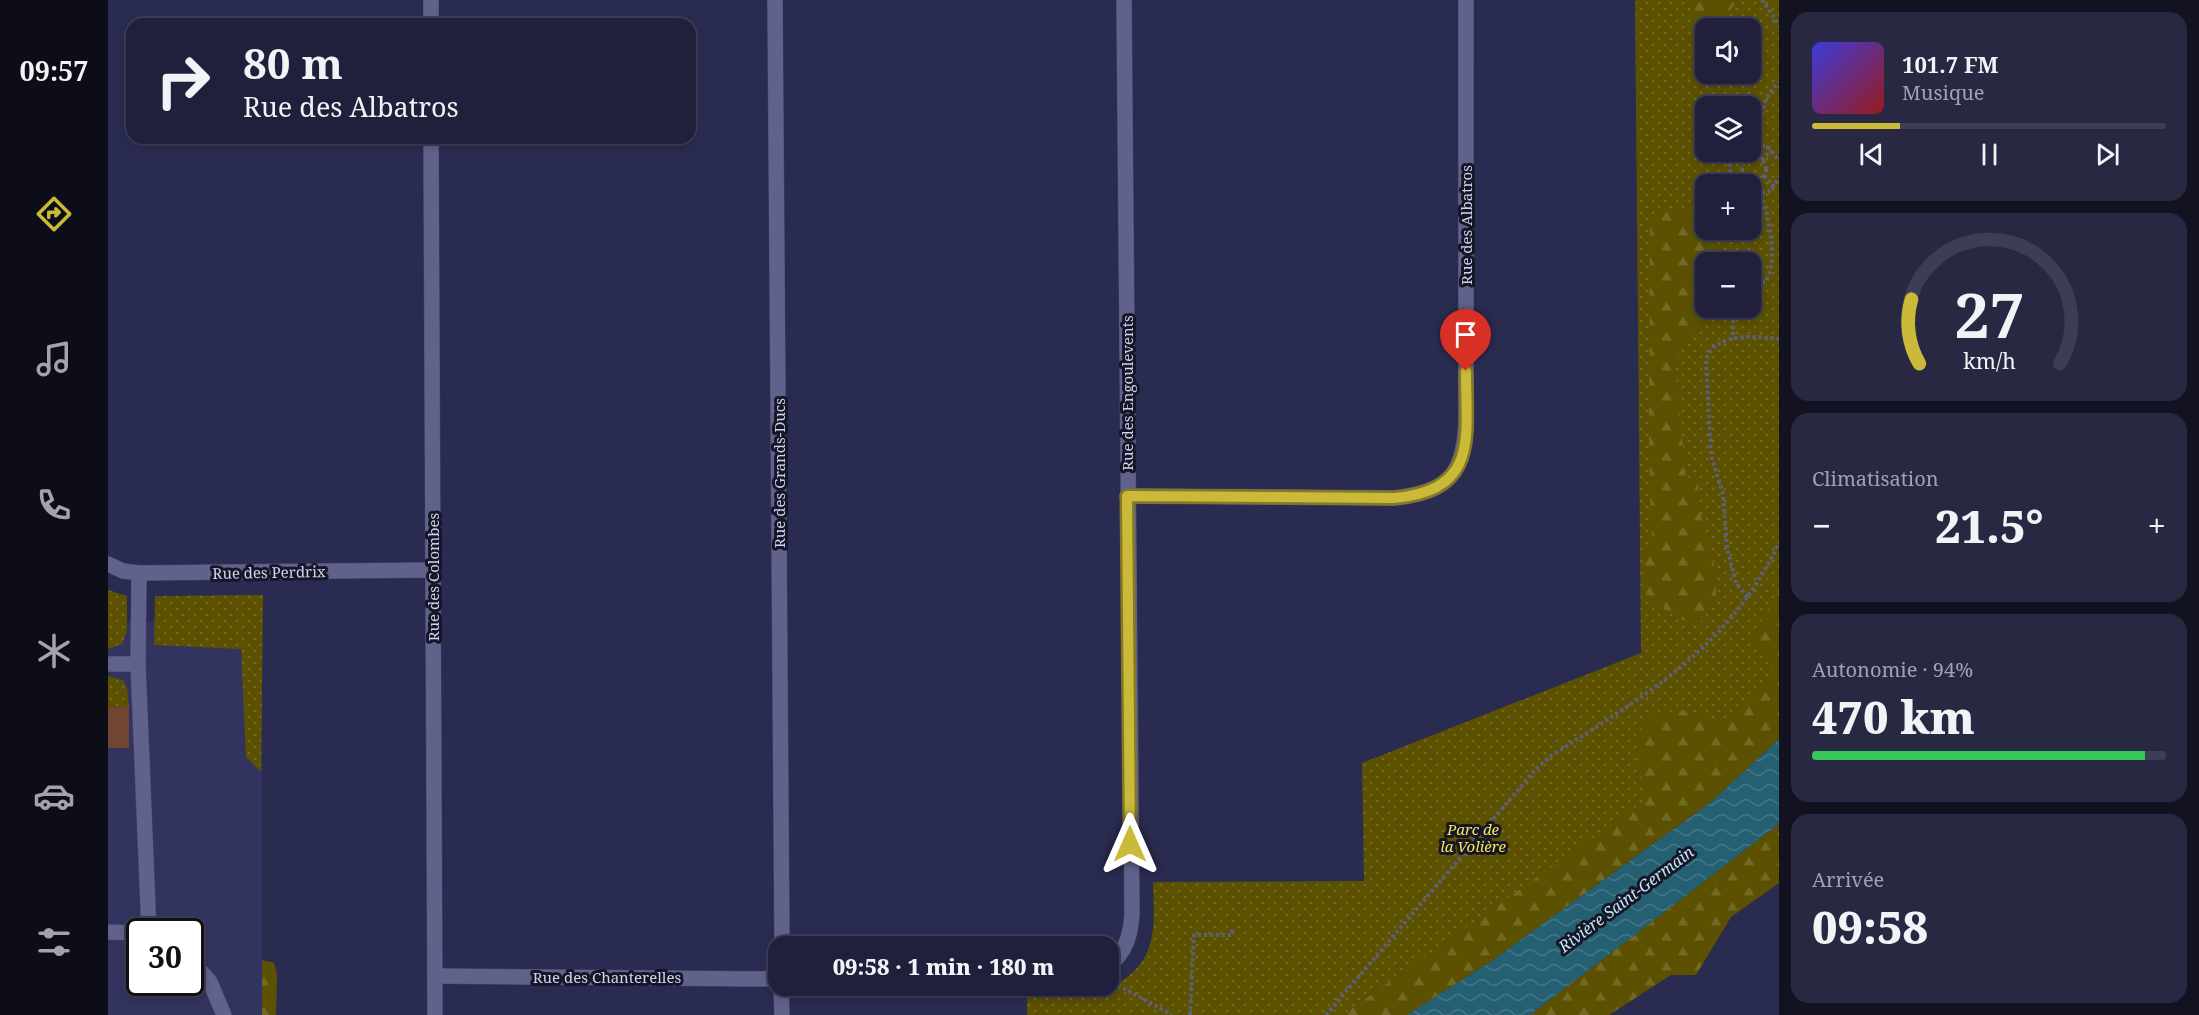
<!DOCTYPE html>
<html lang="fr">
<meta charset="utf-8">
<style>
:root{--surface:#20203c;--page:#282843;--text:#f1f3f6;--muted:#a2a3af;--line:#3d3e56;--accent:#cbba39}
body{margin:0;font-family:"Noto Serif",serif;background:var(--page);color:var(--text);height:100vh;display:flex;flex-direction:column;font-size:22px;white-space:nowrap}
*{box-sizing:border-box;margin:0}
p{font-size:20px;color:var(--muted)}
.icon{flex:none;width:33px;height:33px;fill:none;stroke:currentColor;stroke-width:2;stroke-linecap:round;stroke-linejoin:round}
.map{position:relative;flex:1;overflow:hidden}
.details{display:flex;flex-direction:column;gap:12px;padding:12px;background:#121221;width:420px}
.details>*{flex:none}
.top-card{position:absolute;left:18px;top:18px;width:570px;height:126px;border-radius:18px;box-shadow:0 3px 9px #0003,0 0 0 2px var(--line);background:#20203c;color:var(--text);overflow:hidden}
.buttons{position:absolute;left:1587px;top:18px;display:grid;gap:12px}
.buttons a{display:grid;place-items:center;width:66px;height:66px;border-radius:12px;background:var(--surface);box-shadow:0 3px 9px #0003,0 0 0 2px var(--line);font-size:30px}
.speed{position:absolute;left:18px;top:918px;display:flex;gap:12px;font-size:30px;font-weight:700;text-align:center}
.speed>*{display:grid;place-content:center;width:78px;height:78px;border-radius:50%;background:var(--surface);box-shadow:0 3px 9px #0003,0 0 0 2px var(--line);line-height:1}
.speed .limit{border:3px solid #111;border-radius:9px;background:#fff;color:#111}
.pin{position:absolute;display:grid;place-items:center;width:51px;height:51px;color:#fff;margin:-62px -26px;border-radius:50% 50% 50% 0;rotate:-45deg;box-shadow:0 0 6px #0007}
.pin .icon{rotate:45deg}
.me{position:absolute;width:66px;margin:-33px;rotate:0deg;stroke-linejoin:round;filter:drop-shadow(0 0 4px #0008)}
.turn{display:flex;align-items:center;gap:21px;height:126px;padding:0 18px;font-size:27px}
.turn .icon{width:78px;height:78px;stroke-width:2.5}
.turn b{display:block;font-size:42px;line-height:51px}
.big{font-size:45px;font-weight:800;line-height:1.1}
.details .tile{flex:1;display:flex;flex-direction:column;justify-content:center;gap:9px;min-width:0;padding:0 21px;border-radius:18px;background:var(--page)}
.details .dial{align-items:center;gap:0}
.dial svg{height:156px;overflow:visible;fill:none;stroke:var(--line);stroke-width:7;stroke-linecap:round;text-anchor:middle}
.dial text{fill:var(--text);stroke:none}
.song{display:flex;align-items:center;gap:18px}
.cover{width:72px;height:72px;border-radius:9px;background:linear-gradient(135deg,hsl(240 70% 55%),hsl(0 70% 35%))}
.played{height:6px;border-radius:3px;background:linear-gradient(90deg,var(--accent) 25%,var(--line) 25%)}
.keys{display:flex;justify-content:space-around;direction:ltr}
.heat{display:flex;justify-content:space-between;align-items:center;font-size:33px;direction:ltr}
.charge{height:9px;border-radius:4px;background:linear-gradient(90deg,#34c759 94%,var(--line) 0)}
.trip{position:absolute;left:660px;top:936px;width:351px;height:60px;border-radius:18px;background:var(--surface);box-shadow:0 3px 9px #0003,0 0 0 2px var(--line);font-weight:800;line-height:60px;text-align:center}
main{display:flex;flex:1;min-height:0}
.dock{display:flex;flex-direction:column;width:108px;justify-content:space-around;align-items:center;background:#0d0d18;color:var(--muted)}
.dock .icon{width:42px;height:42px}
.dock .active{color:var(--accent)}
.dock b{font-size:27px;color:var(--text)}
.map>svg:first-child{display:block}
</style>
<main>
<nav class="dock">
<b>09:57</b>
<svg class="icon active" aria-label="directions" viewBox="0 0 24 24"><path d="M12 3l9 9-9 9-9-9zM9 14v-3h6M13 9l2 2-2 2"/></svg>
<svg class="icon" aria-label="music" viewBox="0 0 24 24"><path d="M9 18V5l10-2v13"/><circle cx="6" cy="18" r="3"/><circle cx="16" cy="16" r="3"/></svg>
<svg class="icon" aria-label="phone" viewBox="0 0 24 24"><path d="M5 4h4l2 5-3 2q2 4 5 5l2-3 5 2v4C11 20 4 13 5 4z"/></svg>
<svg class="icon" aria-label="climate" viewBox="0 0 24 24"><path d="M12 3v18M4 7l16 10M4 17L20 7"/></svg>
<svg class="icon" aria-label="car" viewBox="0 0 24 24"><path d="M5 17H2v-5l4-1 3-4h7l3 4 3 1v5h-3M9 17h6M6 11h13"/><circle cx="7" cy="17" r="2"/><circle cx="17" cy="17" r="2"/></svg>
<svg class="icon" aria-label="filters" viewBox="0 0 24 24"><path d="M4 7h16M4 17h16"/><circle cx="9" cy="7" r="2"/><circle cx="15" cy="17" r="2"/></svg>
</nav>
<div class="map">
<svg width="1671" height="1015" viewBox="0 0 1671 1015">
<defs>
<pattern id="grass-dots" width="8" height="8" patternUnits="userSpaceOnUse" patternTransform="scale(1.5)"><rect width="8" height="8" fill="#5b5100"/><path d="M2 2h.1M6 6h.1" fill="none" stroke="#726925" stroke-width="1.8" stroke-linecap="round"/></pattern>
<pattern id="forest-firs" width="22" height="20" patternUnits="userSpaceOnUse" patternTransform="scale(1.5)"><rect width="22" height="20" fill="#5b5100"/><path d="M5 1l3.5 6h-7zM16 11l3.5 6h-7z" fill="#726925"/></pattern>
<pattern id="water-waves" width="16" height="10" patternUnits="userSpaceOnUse" patternTransform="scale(1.5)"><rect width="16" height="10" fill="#256072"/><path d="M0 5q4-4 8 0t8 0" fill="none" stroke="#447686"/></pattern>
</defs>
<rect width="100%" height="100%" fill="#2a2b50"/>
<path fill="#333360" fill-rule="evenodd" d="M154,621V1015H0V622ZM32,932H82V982H32Z"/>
<g fill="url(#grass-dots)" fill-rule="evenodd">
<path d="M1527,0H1671V739L1299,1015H919V998C971,998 1039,994 1045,928C1047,913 1045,897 1045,882L1256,881L1254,763L1533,653ZM1598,28H1642V74H1598ZM1598,106H1642V152H1598ZM1598,184H1642V230H1598ZM1598,262H1642V308H1598Z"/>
<polygon points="0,590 19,596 19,631 14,644 0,649"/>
<polygon points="155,595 153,772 138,757 133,649 46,645 47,596"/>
<polygon points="0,676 15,680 19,688 21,707 0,708"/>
</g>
<g fill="url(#forest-firs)">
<polygon points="1571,0 1628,0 1627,4 1616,18 1605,18 1597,26 1586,28 1582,5"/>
<polygon points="1567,208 1593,215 1597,219 1598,230 1606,230 1608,262 1598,262 1598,308 1606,308 1604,314 1578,337 1567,363 1578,478 1591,479 1589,501 1609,577 1607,603 1590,625 1572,619 1538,595 1536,558 1544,541 1541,455 1542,215"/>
<path d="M1671,592V739L1603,802L1385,960L1299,1015H1235L1539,799C1530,767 1522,749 1538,717C1556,712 1570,709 1589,713C1595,715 1601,720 1607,721C1630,725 1655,688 1668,673L1644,643L1654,619Z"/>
<polygon points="1671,824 1671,883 1623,917 1588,975 1563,975 1501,1015 1422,1015"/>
<polygon points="154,960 166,963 169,975 168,1015 154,1015"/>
</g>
<polygon fill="url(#water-waves)" points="1671,739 1671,824 1422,1015 1299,1015 1385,960 1603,802"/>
<polygon fill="#704534" points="21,707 21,748 0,748 0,708"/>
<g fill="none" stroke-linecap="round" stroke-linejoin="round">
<defs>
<g id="lane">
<polyline points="0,664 30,664 31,573"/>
<polyline points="30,664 41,932"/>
<polyline points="0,932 32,933"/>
<polyline points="82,959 102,982 116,1015"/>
</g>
<g id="street">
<polyline points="323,0 323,24"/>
<polyline points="667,0 674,946"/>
<polyline points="323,138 327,1015"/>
<path d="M1019,496L1286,498C1342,492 1357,473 1358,418V0"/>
<polyline points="0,564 15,571 31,573 325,570"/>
<path d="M1000,966C1018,953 1023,934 1024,913L1016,0"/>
<polyline points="327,976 670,979"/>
<polyline points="673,986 674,1015"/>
</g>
</defs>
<use href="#lane" stroke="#494868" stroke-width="16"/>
<use href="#street" stroke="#494868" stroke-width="16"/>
<g stroke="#5e5f80" stroke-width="4" stroke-dasharray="3 3" stroke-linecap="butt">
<polyline points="1654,0 1671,25"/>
<polyline points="1642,144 1659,146 1671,161"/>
<path d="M1650,144C1653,119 1652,100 1671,82"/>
<polyline points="1627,152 1638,161"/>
<circle cx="1646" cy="169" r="12"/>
<polyline points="1654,160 1663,150"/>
<polyline points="1656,176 1666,186"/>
<polyline points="1626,184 1621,167 1628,152"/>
<polyline points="1632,184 1639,178"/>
<polyline points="1642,195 1662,191 1671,177"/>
<path d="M1642,284L1657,282C1671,263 1661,218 1653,194"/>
<polyline points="1625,308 1625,339"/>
<path d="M1639,597L1628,583L1619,548L1615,494L1603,455L1598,359C1608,332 1648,336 1671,339"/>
<polyline points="1010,985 1064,1015"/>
<polyline points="1082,1015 1086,935 1123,935 1125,928"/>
<path d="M1218,1015L1428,769L1443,756C1537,695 1620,650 1671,543"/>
</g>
<use href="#lane" stroke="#60628c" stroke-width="15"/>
<use href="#street" stroke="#60628c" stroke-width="15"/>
</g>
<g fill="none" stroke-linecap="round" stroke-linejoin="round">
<defs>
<path id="route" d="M1022,844L1019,496L1286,498C1371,490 1358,439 1358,371"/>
</defs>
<use href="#route" stroke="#847925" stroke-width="15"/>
<use href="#route" stroke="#cbba39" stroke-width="10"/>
</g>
<g text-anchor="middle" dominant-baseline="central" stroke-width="6" stroke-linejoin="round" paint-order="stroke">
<g font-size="15" fill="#d1d3eb" stroke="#151627">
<text transform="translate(1358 225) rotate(-90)">Rue des Albatros</text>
<text transform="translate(1019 393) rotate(-90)">Rue des Engoulevents</text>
<text transform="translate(671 473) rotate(-90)">Rue des Grands-Ducs</text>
<text transform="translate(161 572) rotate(-1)">Rue des Perdrix</text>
<text transform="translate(325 577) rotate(-90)">Rue des Colombes</text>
<text x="499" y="977">Rue des Chanterelles</text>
</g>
<g font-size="15" font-style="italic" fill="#f8e55a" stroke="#151627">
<text x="1365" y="829">Parc de<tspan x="1365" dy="17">la Volière</tspan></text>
</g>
<g font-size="16" font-style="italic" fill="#c4e6f2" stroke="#151627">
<text transform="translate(1518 899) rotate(-37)">Rivière Saint-Germain</text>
</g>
</g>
</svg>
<div class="buttons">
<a><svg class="icon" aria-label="sound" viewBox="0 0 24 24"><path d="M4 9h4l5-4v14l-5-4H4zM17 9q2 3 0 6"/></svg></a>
<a><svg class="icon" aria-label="layers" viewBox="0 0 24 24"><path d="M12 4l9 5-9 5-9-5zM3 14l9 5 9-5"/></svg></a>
<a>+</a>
<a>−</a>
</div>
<div class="speed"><div class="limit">30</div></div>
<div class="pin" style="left:1358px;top:371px;background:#d93025"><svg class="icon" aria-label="arrive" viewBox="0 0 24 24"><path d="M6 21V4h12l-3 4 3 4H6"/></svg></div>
<svg class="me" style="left:1022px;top:844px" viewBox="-20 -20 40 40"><path d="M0-17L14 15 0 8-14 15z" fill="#cbba39" stroke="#fff" stroke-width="4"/></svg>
<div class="trip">09:58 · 1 min · 180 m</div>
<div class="top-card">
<div class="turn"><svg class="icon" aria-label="right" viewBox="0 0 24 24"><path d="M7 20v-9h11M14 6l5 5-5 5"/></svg><div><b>80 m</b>Rue des Albatros</div></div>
</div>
</div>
<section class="details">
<div class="tile">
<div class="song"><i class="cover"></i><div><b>101.7 FM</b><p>Musique</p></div></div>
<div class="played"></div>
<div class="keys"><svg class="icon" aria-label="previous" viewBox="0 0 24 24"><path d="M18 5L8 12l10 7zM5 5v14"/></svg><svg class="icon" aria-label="pause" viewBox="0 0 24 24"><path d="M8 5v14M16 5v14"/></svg><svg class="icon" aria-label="next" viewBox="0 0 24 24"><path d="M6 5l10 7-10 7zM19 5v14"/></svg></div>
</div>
<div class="tile dial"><svg viewBox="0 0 100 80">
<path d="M14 69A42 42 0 1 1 86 69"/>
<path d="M14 69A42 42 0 0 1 10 36" stroke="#cbba39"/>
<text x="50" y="56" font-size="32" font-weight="700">27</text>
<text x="50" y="72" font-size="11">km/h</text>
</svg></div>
<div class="tile"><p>Climatisation</p>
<div class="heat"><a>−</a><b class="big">21.5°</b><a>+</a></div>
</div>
<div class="tile"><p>Autonomie · 94%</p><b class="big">470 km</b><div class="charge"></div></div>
<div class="tile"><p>Arrivée</p><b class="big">09:58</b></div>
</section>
</main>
